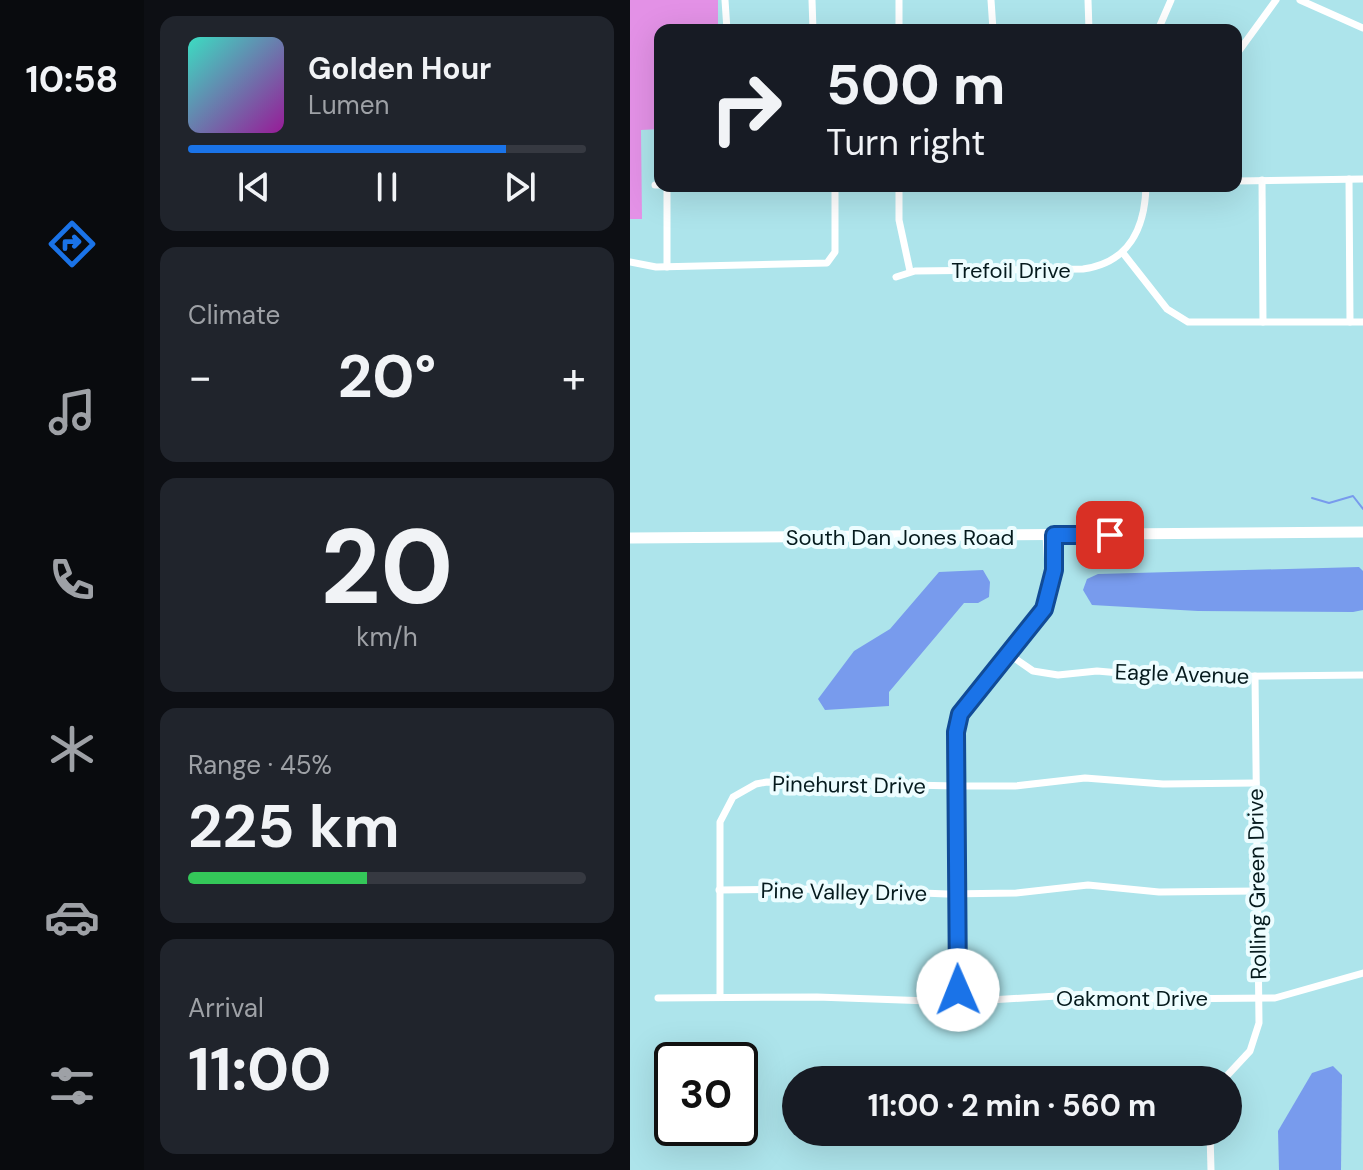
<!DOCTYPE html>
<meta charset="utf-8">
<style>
:root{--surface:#171b24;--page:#20242c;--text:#f1f3f6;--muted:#9ea1a6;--line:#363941;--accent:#1a73e8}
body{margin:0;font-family:"DM Sans",sans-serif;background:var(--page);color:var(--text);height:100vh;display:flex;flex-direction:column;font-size:30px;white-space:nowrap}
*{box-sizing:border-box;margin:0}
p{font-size:26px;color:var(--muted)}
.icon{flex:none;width:44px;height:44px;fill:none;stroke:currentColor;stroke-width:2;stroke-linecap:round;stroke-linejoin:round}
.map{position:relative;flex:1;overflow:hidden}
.side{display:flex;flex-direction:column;gap:16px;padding:16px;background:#0d0f14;width:486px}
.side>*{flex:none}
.top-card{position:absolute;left:24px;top:24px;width:588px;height:168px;border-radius:16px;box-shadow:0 8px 32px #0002;background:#171b24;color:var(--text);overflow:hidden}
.speed{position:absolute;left:24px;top:1042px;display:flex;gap:16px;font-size:40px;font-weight:700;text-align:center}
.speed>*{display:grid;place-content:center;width:104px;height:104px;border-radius:50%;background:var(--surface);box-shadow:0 8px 32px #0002;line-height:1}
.speed .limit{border:4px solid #111;border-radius:12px;background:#fff;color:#111}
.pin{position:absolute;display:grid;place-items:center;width:68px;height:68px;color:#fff;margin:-34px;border-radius:16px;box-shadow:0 4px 12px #0006}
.me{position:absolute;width:88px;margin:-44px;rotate:359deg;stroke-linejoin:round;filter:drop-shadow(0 0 6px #0008)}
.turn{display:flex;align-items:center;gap:28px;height:168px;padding:0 40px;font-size:36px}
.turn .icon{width:104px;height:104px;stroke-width:2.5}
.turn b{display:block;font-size:56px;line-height:68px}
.big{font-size:60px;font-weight:700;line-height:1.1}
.side .widget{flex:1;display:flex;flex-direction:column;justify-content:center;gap:12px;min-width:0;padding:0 28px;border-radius:16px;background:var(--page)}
.side .dial{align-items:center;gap:0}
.dial b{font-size:104px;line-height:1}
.song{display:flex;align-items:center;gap:24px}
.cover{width:96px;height:96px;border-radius:12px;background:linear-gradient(135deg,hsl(170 70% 55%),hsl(300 70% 35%))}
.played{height:8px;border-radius:4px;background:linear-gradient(90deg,var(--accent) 80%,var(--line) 80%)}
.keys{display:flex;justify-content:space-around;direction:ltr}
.heat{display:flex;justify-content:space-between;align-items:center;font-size:44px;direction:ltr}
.charge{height:12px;border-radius:6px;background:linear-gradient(90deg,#34c759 45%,var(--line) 0)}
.trip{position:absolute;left:152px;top:1066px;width:460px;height:80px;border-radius:40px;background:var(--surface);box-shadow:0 8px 32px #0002;font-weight:700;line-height:80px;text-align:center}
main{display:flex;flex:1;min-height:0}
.dock{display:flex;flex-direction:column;width:144px;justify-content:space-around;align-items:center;background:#090b0e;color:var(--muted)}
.dock .icon{width:56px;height:56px}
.dock .active{color:var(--accent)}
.dock b{font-size:36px;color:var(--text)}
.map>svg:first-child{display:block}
</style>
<main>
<nav class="dock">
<b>10:58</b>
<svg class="icon active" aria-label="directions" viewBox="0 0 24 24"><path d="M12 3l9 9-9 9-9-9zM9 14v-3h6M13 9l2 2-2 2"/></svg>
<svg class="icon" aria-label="music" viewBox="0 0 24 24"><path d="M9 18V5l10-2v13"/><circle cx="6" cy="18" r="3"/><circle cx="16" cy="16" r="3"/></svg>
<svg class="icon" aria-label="phone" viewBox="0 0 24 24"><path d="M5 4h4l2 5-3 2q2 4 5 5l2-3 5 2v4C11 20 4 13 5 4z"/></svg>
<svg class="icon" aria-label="climate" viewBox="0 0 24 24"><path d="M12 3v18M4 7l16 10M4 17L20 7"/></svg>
<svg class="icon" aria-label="car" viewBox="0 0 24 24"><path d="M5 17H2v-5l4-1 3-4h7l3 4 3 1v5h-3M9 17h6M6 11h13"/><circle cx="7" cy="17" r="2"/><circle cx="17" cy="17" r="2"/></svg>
<svg class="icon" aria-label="filters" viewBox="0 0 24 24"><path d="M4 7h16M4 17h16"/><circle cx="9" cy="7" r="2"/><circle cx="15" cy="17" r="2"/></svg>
</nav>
<section class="side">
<div class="widget">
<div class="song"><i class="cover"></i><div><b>Golden Hour</b><p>Lumen</p></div></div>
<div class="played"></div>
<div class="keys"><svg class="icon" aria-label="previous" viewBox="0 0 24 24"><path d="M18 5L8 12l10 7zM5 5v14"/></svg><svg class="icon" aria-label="pause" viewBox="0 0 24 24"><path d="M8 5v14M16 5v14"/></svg><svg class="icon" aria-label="next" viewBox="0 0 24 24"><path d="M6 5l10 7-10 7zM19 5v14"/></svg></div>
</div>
<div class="widget"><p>Climate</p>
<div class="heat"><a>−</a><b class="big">20°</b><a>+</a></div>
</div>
<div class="widget dial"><b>20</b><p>km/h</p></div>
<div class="widget"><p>Range · 45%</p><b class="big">225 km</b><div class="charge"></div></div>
<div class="widget"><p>Arrival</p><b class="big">11:00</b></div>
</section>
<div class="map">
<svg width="733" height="1170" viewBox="0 0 733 1170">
<rect width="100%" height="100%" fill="#ade4eb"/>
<polygon fill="#e391e6" points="0,0 88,0 88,30 30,30 30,129 11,130 12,219 0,219"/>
<g fill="#789bed">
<polygon points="729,567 733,571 733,610 723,612 568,611 462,605 453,590 457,579 468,574"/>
<polygon points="353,570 360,582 359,597 348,603 334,603 259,692 259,706 195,710 188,699 224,651 260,629 309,572"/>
<polygon points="703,1066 712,1075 711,1170 649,1170 648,1131 682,1073"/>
</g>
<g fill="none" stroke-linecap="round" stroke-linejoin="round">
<polyline stroke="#789bed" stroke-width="2" points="682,498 699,503 723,496 733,509"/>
<g stroke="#fff" stroke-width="7">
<polyline points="95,0 97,30"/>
<polyline points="182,0 183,30"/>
<polyline points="269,0 269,30"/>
<polyline points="361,0 363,30"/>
<polyline points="458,0 459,30"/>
<polyline points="670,0 733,28"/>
<polyline points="528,30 541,0"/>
<polyline points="606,55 646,0"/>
<polyline points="719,179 720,322"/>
<polyline points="632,180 633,322"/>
<polyline points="606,181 733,179"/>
<polyline points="25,185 30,185"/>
<polyline points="37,186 37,267"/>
<polyline points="269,186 269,220 280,271"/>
<polyline points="493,253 537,309 558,322 733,322"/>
<polyline points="0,262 26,267 197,263 205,252 205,186"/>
<path d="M266,277L285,271L453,269C498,263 515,229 516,186"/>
<polyline points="416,535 419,584"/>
<polyline points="377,653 403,671 428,675 467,671 536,677 733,675"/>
<polyline points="89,890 194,889 317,894 386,893 458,885 529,892 627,891"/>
<polyline points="90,997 90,822 103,797 126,784 137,782 327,786 385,786 455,778 533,784 626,783"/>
<polyline points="28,998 187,997 328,1002 460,994 522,999 645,998 733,973"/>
<path d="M328,1002L327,723C332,704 345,691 358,676C405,620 423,613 424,535"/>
<polyline points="593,1080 620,1051 629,1023 625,676"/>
<polyline points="580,1132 581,1170"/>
</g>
<polyline stroke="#fff" stroke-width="11" points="0,538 733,532"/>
</g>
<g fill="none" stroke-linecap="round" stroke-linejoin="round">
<defs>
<polyline id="route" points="328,990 326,732 330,714 414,609 424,570 424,535 480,535"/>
</defs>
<use href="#route" stroke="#114b97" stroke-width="20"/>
<use href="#route" stroke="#1a73e8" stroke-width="14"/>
</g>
<g text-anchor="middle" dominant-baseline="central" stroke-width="8" stroke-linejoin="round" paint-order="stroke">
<g font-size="22" fill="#051a1d" stroke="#edfdff">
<text x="381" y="270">Trefoil Drive</text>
<text x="270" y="537">South Dan Jones Road</text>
<text transform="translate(552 674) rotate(2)">Eagle Avenue</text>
<text transform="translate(219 785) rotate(1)">Pinehurst Drive</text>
<text transform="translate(627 884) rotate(-91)">Rolling Green Drive</text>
<text transform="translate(214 892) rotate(1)">Pine Valley Drive</text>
<text x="502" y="998">Oakmont Drive</text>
</g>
</g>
</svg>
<div class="speed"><div class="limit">30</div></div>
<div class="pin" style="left:480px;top:535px;background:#d93025"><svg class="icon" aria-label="arrive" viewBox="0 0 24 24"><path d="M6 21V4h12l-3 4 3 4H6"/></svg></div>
<svg class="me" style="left:328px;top:990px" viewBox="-20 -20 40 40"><circle r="19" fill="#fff"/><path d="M0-13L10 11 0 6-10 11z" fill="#1a73e8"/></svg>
<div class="trip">11:00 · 2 min · 560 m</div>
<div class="top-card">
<div class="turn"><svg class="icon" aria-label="right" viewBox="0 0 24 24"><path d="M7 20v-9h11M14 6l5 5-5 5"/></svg><div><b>500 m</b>Turn right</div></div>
</div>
</div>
</main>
